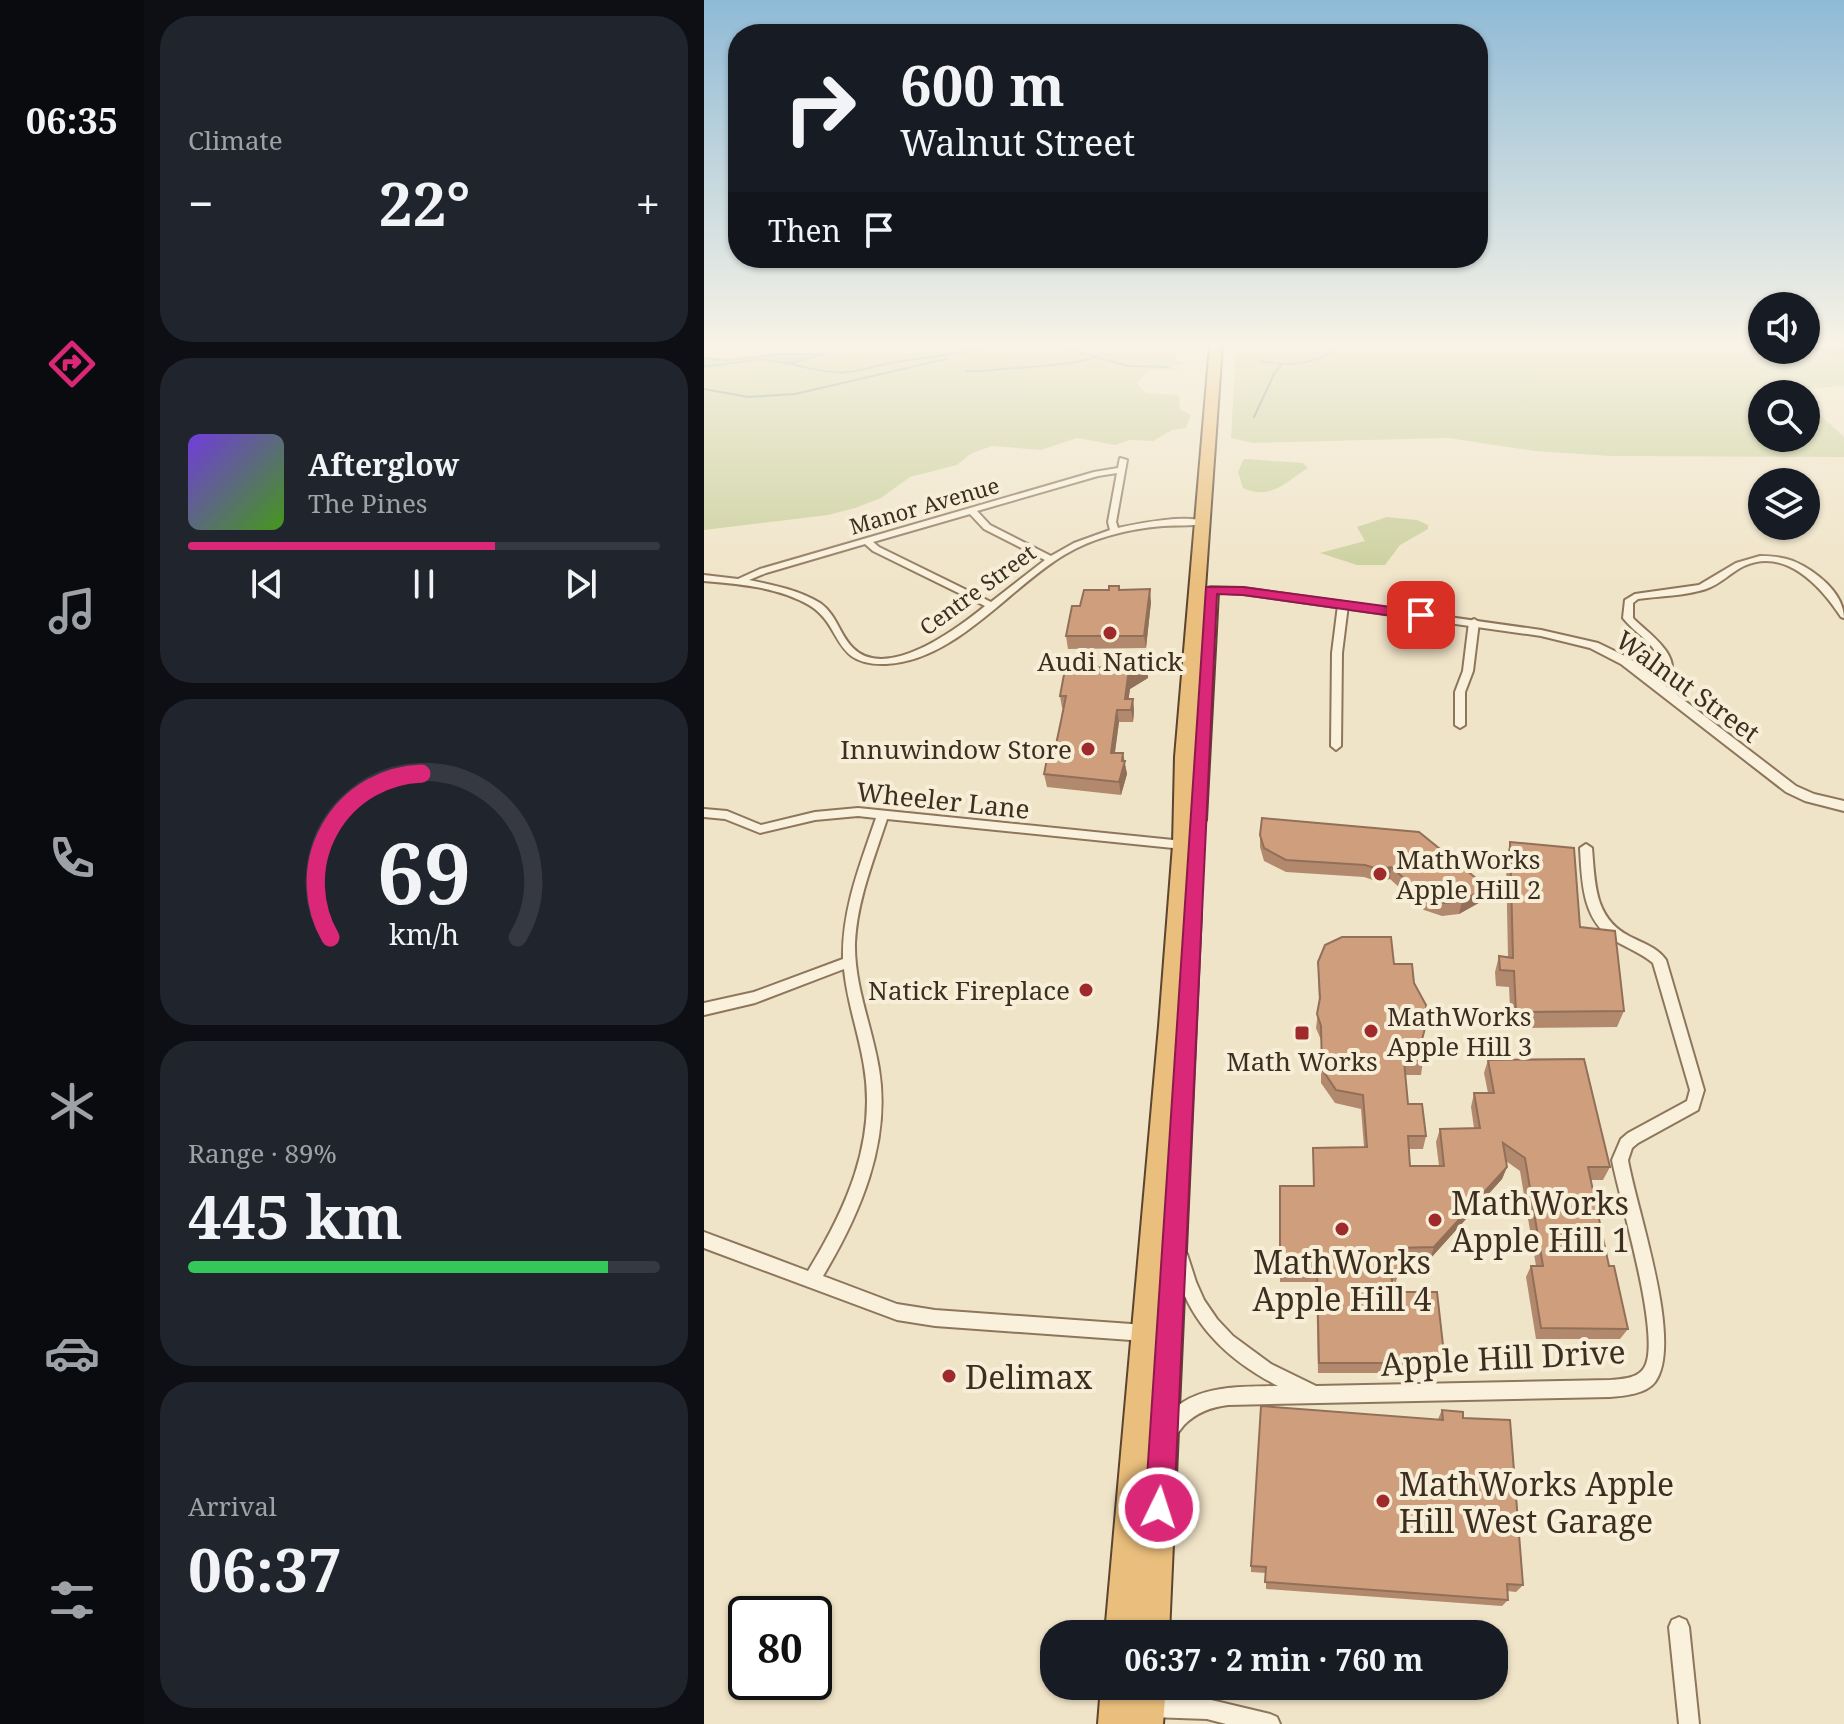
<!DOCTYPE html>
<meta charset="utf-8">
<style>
:root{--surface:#171b24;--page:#20242c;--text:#f1f3f6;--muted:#9ea1a6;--line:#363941;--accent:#db2777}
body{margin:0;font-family:"Noto Serif",serif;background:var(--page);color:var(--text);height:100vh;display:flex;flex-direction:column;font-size:30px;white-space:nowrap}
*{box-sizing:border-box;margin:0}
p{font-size:26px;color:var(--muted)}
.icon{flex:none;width:44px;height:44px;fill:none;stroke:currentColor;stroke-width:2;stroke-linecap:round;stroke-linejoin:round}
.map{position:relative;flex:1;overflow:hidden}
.side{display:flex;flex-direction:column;gap:16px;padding:16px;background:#0d0f14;width:560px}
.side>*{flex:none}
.hud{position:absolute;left:24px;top:24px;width:760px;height:244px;border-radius:32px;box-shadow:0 2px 6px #0004;background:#171b24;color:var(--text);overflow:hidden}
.fabs{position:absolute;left:1044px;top:292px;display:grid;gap:16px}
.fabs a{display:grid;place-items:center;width:72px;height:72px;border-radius:50%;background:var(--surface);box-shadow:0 2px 6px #0004;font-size:40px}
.speed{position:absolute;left:24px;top:1596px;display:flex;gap:16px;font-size:40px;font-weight:700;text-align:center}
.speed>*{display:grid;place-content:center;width:104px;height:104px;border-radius:50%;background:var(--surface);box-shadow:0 2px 6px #0004;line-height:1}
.speed .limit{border:4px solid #111;border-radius:12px;background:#fff;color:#111}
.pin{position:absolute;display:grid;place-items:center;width:68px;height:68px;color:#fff;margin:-34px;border-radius:16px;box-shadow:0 4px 12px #0006}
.me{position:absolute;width:88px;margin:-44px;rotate:4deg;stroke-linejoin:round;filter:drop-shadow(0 0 6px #0008)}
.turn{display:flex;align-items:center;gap:28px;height:168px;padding:0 40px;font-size:36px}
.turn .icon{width:104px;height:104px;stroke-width:2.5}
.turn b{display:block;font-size:56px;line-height:68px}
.then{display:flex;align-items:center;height:76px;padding:0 40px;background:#0003;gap:16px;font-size:30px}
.big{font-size:60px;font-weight:700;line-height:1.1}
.side .tile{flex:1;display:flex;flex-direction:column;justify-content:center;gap:12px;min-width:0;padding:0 28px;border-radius:32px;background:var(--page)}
.side .dial{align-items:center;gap:0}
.dial svg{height:208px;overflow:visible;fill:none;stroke:var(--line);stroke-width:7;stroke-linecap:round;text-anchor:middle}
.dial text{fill:var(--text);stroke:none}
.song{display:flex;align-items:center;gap:24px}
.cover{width:96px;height:96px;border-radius:12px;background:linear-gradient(135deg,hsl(260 70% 55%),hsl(100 70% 35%))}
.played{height:8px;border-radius:4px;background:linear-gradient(90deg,var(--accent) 65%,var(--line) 65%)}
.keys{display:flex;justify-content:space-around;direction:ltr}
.heat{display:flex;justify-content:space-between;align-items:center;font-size:44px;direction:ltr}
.charge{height:12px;border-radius:6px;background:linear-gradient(90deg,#34c759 89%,var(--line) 0)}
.trip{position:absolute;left:336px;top:1620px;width:468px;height:80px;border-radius:32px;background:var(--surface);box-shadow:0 2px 6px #0004;font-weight:700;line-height:80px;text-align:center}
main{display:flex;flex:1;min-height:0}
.dock{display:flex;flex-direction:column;width:144px;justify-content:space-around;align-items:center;background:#090b0e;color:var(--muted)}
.dock .icon{width:56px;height:56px}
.dock .active{color:var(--accent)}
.dock b{font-size:36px;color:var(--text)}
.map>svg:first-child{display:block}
</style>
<main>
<nav class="dock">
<b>06:35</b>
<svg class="icon active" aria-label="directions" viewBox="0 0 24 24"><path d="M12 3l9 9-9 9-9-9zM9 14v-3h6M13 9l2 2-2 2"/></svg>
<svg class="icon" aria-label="music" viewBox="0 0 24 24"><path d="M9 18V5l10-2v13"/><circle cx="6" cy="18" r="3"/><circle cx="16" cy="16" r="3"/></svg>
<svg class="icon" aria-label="phone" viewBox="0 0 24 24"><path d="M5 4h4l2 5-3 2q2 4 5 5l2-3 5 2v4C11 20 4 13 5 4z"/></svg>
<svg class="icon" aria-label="climate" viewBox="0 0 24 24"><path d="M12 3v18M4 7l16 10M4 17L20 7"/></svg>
<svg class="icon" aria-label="car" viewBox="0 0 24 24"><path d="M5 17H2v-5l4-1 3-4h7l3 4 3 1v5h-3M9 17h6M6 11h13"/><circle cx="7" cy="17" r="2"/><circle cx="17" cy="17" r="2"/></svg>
<svg class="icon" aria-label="filters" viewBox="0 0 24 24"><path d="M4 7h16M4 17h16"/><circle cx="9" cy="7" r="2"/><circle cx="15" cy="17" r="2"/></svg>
</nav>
<section class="side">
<div class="tile"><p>Climate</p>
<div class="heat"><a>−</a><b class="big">22°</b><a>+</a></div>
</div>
<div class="tile">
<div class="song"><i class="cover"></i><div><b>Afterglow</b><p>The Pines</p></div></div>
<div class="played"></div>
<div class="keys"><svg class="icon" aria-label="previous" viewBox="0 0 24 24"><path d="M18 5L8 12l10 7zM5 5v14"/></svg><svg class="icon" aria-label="pause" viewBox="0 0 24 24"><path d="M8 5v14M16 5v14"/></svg><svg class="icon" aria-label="next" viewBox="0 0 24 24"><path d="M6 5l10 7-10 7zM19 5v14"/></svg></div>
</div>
<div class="tile dial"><svg viewBox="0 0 100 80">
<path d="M14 69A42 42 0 1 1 86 69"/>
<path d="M14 69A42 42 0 0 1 49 6" stroke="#db2777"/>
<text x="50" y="56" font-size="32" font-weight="700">69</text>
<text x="50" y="72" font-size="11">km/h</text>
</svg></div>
<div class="tile"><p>Range · 89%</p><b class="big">445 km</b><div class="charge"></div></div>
<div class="tile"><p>Arrival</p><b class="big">06:37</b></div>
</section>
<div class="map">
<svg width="1140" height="1724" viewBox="0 0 1140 1724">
<rect width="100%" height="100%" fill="#f0e4c8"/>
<g fill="#c9cf9b">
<polygon points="172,345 301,345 313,348 418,345 417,349 424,349 477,345 471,360 481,363 465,367 475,370 445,370 433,383 442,393 475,395 476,409 487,415 482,428 468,430 449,441 426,440 411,445 373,438 337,450 288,446 266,454 253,465 206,477 177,498 151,508 124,515 0,530 0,367 56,359 85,364 121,354 139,354"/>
<polygon points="532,345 1058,345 1058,350 1102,350 1102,345 1140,345 1140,386 1090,390 1093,394 1058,394 1058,438 1102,438 1102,402 1140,437 1140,457 907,456 831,451 744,438 549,443 527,438"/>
<path d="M542,459L599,463L604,468C582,481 568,501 539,488L534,472L539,460Z"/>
<polygon points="683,517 713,520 724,525 724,529 696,545 681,565 653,565 616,553 661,541 653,527"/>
</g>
<polygon fill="#a9c4bc" stroke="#6f938a" stroke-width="2" points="73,354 121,354 85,364 56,359 0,367 0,358 25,360"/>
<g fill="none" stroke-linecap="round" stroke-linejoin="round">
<g stroke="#6f938a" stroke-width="2">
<polyline points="349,345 424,366 464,367"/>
<polyline points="554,350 560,345 572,345"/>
<path d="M555,361C584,367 614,364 638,345"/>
<path d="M82,362C94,367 131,374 143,372C160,371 176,364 192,362C228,357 262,353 298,345"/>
<path d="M262,371C280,372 294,369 312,368C341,365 363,366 392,357"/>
<polyline points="0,389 44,397 91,394 242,359"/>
<polyline points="550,417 571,372 577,366"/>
</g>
<defs>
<g id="minor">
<path d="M416,458L423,460L412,522L414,528C435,523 484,514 502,522L501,524C487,526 473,525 459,526C424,529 390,537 360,555C305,588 251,661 182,664C127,666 140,626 105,605C74,587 35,584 0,581V575L34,579L56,569L390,472L414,468ZM413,473L404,522L406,530L370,543L347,556L286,525L273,511L394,476ZM266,514L280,529L341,560L287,602L175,547L169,542ZM161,544L169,551L281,606C254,628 183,682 149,648C135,634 133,615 116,603C95,590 69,585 45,580L62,573Z"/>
<path d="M1056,556C1068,556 1078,557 1089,561C1111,570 1140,593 1140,618L1137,617C1117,586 1081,547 1040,566C1027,572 1017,584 1002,589C981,596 956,596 934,599L929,603V618C941,631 979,655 965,678C963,681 959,684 956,687H948V683L957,674C957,644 936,639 919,618L921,600L931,594L995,585L1032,563Z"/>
<polygon points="639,602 644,605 638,653 637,746 632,750 627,746 628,653 634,605"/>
<polygon points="770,619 775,622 769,671 761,692 761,725 756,728 751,725 751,692 759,671 765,622"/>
<path d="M154,808L479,841L485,845L479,849L183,819C170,859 153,900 151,943C150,986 168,1026 175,1069C187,1143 156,1214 119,1276L193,1304L231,1310L441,1325L447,1327L449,1333L447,1339L441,1341L231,1326L193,1320L0,1248V1232L104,1271C142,1209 173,1141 160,1066C155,1034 143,1002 140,969L51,1003L0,1015V1003L50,992L139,959C138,909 156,865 172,818L154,816L111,820L56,833L21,819L0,817V809L23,811L57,825L111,812Z"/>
<path d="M882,844L888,848C891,883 890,918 925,936C938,943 953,947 962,960L1000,1090L994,1110L934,1143L928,1148L924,1160C932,1208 980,1343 951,1382C942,1394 920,1396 906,1397L524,1405C507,1407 493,1412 480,1425C475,1431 473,1436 465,1439L459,1436L456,1430C475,1384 533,1387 574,1386C529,1363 490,1329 474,1278C472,1270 468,1263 471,1254L477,1252L483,1254L492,1282L500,1300L513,1319L529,1336L567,1364L612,1386L906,1380C917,1379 933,1379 940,1368C959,1340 915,1198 908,1160L917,1139L924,1133L983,1101L986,1090L949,963C937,953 923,948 910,940C878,920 878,882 876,848Z"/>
<polygon points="975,1617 982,1620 985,1627 995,1724 975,1724 965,1627 968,1620"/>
<polygon points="447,1697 503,1699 566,1714 573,1717 576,1724 522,1724 503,1719 447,1717 440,1714 437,1707 440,1700"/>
</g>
<polygon id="tertiary" points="507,587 539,588 837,630 894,643 925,658 1092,786 1110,794 1140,801 1140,811 1101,801 1082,792 917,664 886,648 837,636 539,594 503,592 503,588"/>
<g id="trunk">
<polygon points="506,345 518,345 501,589 511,589 514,592 502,820 499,825 489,826 485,905 494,906 497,912 465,1634 401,1634 455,1026 469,845 471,757"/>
<polygon points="397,1686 462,1686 459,1724 394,1724"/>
</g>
</defs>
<use href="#minor" stroke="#8d765c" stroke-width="4"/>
<use href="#tertiary" stroke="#8d765c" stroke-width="4"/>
<use href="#trunk" stroke="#5b4430" stroke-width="4"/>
<use href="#minor" fill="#faf1dc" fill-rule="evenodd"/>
<use href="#tertiary" fill="#faf1dc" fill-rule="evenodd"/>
<use href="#trunk" fill="#eabe7c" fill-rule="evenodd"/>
</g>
<g fill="#b2896c">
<polygon points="1102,345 1140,345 1140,357 1106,350"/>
<polygon points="415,586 416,590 447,602 442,648 364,649 362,636 376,606 405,590"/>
<polygon points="443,665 444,678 426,689 424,699 429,699 430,711 429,722 415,722 411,753 420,761 423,774 417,795 343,787 340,774 350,754 360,708 358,708 356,696"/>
<polygon points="556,835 783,887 780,900 755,914 738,916 720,910 686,879 672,881 660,877 582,872 560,861 556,847"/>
<polygon points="806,842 876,927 920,1011 913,1027 807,1028 805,987 792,986 791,972 795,956 804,957 802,859"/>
<polygon points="614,962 690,964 710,983 723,1021 717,1046 719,1061 717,1075 701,1075 704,1104 722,1136 719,1149 705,1149 706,1166 735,1166 732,1142 736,1129 770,1128 767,1107 770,1093 784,1093 780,1073 784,1060 906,1167 899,1180 887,1180 905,1266 924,1329 916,1339 832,1339 822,1277 827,1266 832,1266 816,1171 802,1161 803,1167 798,1179 726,1259 694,1260 695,1270 692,1282 688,1281 689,1292 741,1363 737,1373 614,1373 612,1282 576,1282 576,1186 609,1186 609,1148 660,1147 657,1109 631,1103 617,1083 617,1040 612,1028 615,1004"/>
<polygon points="738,1410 759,1418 819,1585 812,1592 803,1591 804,1600 798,1606 562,1589 562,1573 547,1572 547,1566 734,1419"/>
</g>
<g fill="#916f58">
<polygon points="446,589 447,602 442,648 440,636"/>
<polygon points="443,665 444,678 426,689 423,711 421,699 424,676"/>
<polygon points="429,699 430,711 429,722 427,710"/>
<polygon points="413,710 415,722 409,765 407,753"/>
<polygon points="419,753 423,774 417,795 415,782"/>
<polygon points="687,867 686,879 672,881 674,869"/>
<polygon points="783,887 780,900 755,914 758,901"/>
<polygon points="803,1167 798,1179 726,1259 730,1247"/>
</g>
<g fill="#cf9f7d" stroke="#916f58" stroke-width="2">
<polygon points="405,586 415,586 415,590 446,589 440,636 362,636 368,606 376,606 380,590 405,590"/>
<polygon points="441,661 443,665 424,676 421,699 429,699 427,710 413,710 407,753 419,753 418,761 421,761 415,782 340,774 344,754 350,754 357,721 362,696 356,696 361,669 369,666 420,669"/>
<polygon points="558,818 715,832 783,887 758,901 740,903 723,898 687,867 674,869 661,865 582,860 560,848 556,835"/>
<polygon points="806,842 870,848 876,927 911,931 920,1011 812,1012 810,971 796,970 795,956 809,958"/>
<polygon points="638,937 687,937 690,964 708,964 710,983 722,1005 723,1021 717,1043 719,1061 700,1061 704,1104 718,1104 722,1136 704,1136 706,1166 740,1166 736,1129 776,1128 770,1093 790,1093 784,1060 880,1059 906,1167 884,1167 905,1266 910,1266 924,1329 837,1328 827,1266 839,1266 821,1158 799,1143 803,1167 730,1247 693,1248 695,1270 687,1269 689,1292 733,1292 741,1363 615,1363 613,1270 576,1270 576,1186 610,1186 609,1148 663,1147 659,1095 632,1090 618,1069 617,1026 613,1014 616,998 614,962 621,945"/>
<polygon points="557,1406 739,1420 738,1410 759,1412 759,1418 806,1420 819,1585 803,1584 804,1600 561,1582 562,1567 547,1566"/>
</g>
<linearGradient id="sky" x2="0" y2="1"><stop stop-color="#8fbad6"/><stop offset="0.59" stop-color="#f8f3e6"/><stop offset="1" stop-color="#f8f3e6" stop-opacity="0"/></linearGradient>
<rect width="1140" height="586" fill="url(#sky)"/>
<polygon fill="#db2777" stroke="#8e194d" stroke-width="2" points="502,587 539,587 717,611 724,615 717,620 539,595 513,594 470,1508 465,1518 455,1522 445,1518 441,1508"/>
<g fill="#9e2a2b" stroke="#f7eed8" stroke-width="3">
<circle cx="406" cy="633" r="8"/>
<circle cx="384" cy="749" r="8"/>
<circle cx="676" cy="874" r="8"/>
<circle cx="382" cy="990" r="8"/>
<circle cx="667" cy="1031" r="8"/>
<rect x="590" y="1025" width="16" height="16" rx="4"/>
<circle cx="731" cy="1220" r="8"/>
<circle cx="638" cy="1229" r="8"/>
<circle cx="245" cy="1376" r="8"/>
<circle cx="679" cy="1501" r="8"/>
</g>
<g text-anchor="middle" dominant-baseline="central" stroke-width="8" stroke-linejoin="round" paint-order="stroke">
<g font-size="22" fill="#3d2e20" stroke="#f7eed8">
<text transform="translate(220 505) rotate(-16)">Manor Avenue</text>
<text transform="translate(273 589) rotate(-36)">Centre Street</text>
</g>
<g font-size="26" fill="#3d2e20" stroke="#f7eed8">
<text x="406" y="661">Audi Natick</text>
<text x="368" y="749" text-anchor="end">Innuwindow Store</text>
<text x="692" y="859" text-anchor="start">MathWorks<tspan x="692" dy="30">Apple Hill 2</tspan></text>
<text x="366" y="990" text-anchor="end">Natick Fireplace</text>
<text x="683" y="1016" text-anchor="start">MathWorks<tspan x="683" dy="30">Apple Hill 3</tspan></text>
<text x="598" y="1061">Math Works</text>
</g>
<g font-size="26" fill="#3d2e20" stroke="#f7eed8">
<text transform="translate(984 686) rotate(36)">Walnut Street</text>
<text transform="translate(239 800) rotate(6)">Wheeler Lane</text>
</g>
<g font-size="32" fill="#3d2e20" stroke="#f7eed8" text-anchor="start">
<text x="747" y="1202">MathWorks<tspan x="747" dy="37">Apple Hill 1</tspan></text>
<text x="638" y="1261" text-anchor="middle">MathWorks<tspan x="638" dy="37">Apple Hill 4</tspan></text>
<text x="261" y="1376">Delimax</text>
<text x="695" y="1483">MathWorks Apple<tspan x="695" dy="37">Hill West Garage</tspan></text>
</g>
<g font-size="32" fill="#3d2e20" stroke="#f7eed8">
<text transform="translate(799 1357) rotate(-3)">Apple Hill Drive</text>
</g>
</g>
</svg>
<div class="fabs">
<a><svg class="icon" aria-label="sound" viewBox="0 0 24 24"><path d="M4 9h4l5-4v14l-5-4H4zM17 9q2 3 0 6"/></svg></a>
<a><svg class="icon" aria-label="search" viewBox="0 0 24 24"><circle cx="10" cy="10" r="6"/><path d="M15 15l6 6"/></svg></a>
<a><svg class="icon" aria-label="layers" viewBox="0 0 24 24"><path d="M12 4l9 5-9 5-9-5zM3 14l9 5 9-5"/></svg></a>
</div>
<div class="speed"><div class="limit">80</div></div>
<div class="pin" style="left:717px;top:615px;background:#d93025"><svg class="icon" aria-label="arrive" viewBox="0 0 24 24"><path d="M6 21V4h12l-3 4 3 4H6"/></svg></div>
<svg class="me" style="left:455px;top:1508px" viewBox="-20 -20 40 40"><circle r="17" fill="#db2777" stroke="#fff" stroke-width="3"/><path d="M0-11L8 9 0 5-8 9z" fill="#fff"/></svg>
<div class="trip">06:37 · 2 min · 760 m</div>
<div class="hud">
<div class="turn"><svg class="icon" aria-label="right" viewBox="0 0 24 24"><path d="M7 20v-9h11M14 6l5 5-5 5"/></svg><div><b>600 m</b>Walnut Street</div></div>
<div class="then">Then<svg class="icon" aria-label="arrive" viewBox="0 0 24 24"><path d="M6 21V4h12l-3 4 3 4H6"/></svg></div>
</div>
</div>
</main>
